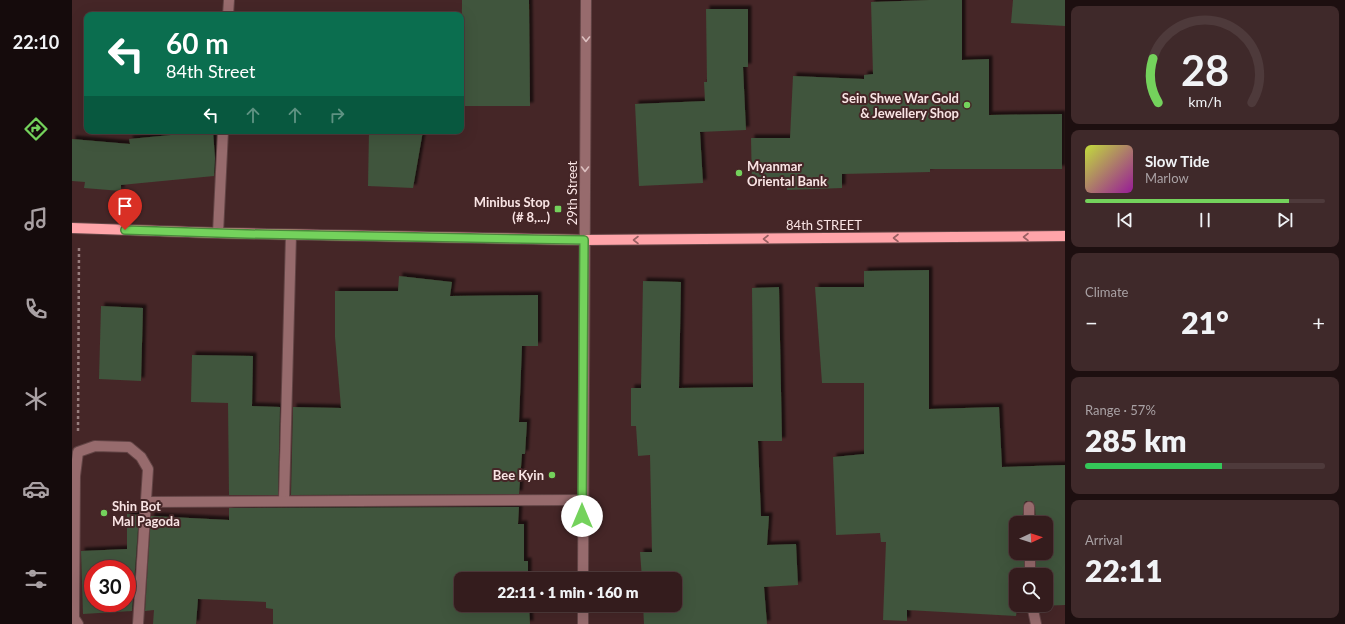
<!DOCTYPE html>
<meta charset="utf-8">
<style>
:root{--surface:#341c1d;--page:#3f292a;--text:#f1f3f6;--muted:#a9a1a4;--line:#4e3a3b;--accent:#74d25c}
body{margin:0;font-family:Lato,sans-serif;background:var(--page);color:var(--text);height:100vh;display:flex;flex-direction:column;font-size:15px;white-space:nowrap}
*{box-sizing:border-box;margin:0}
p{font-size:13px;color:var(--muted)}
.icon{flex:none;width:22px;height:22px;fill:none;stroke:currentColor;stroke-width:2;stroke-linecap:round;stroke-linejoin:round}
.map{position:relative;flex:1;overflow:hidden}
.sheet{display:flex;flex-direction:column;gap:6px;padding:6px;background:#1d0f10;width:280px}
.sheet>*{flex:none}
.guide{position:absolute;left:12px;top:12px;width:380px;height:122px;border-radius:8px;box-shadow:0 4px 16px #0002,0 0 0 1px var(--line);background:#0b6e4f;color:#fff;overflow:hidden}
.needle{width:26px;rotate:86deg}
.tools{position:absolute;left:937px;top:516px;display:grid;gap:8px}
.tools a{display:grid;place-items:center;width:44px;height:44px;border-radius:8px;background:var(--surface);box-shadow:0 4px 16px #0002,0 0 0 1px var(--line);font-size:20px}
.speed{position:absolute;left:12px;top:560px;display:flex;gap:8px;font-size:20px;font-weight:700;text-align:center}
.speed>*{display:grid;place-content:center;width:52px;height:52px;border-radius:50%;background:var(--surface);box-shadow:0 4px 16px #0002,0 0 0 1px var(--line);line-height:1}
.speed .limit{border:6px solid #d22;background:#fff;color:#111}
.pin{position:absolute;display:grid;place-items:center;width:34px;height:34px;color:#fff;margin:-41px -17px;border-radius:50% 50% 50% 0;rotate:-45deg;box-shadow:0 0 4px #0007}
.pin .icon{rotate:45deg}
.me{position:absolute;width:44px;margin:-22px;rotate:0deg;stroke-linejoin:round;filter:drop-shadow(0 0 3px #0008)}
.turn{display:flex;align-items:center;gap:14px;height:84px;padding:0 16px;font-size:18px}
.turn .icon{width:52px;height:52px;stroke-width:2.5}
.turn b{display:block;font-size:28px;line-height:34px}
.lanes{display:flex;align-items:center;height:38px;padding:0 16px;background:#0003;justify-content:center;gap:20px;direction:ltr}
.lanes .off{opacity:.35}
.big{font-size:30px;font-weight:800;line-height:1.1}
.sheet .widget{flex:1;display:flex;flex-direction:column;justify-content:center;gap:6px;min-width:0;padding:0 14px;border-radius:8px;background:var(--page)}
.sheet .dial{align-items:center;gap:0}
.dial svg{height:104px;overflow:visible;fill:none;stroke:var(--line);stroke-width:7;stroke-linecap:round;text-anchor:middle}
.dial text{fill:var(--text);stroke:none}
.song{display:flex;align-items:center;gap:12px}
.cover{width:48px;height:48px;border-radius:6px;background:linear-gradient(135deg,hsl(70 70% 55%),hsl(300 70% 35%))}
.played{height:4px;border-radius:2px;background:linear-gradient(90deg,var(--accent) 85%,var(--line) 85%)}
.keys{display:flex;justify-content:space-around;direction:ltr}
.heat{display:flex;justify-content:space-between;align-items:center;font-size:22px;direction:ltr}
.charge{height:6px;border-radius:3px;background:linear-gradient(90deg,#34c759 57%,var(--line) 0)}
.trip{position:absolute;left:382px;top:572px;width:228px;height:40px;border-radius:8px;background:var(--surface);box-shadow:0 4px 16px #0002,0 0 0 1px var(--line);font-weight:800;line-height:40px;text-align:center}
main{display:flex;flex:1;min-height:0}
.tabs{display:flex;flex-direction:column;width:72px;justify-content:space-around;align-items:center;background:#150b0c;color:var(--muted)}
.tabs .icon{width:28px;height:28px}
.tabs .current{color:var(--accent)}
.tabs b{font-size:18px;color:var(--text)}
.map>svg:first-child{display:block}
</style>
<main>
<nav class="tabs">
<b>22:10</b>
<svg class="icon current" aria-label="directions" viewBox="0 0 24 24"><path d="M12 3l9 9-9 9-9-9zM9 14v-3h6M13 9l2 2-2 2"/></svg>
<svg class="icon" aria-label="music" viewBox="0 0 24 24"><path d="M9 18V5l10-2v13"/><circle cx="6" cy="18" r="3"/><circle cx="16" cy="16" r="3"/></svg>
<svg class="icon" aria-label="phone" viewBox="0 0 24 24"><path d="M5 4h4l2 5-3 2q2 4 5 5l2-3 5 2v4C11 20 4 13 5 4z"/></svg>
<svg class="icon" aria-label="climate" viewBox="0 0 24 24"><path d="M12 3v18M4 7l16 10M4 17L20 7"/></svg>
<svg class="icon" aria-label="car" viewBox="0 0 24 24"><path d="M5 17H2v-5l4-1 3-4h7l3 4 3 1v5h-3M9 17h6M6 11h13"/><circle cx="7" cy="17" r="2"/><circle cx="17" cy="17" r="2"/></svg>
<svg class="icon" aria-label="filters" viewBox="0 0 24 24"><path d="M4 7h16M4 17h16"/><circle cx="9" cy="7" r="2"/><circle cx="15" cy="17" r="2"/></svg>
</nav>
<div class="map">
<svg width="993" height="624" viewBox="0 0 993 624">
<defs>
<filter id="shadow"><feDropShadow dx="3.5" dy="-3.5" stdDeviation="1" flood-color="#0009"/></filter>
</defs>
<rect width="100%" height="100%" fill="#452627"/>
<g fill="#40543c" fill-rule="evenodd" filter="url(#shadow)">
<polygon points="390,0 457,0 458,106 389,106"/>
<polygon points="857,0 890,0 890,60 917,59 917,115 990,114 990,169 858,169 858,172 770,174 770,188 715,190 715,186 680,187 679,138 718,138 721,76 792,79 792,75 801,74 799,2"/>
<polygon points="941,0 993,0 993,26 939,23"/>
<polygon points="634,9 676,9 676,67 671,67 674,130 628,132 631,183 567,186 563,104 633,101 632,82 635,82"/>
<polygon points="141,131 143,158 142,176 49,185 49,191 12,188 13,182 0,181 0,139 58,144 57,139"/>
<polygon points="297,131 351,131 341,188 296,186"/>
<polygon points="857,270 857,409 927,407 930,467 993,465 993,605 967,606 974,605 974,575 964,575 964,553 974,553 974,523 964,523 963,507 960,501 954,501 952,503 950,523 944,523 944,553 952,553 952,575 944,575 944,605 954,605 954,607 945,607 944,616 835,610 835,621 811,620 814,542 809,542 808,533 764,535 761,457 792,454 792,383 750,383 743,287 792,287 792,271"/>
<polygon points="327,276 380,282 378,296 466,295 466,346 450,346 447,422 455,422 453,454 450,454 447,494 219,495 221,407 269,408 263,337 263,291 326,291"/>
<polygon points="571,281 609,282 607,388 681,387 680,288 707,287 710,441 686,441 689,516 697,516 695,545 724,544 726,585 692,587 695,624 572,624 571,605 603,605 603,579 570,579 568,552 580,552 578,455 566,456 564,426 559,426 559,388 569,388"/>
<polygon points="29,306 71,308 69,381 27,379"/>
<polygon points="120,355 181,356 180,406 208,407 206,495 157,495 156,403 119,402"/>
<polygon points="447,507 446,524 452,524 452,561 456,561 456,579 389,579 389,605 457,605 458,624 201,624 201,609 194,608 194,602 126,599 124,624 81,624 82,610 73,611 79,516 157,520 157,508"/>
<path d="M55,514L67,515L60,611L11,614L9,551L55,549ZM21,569H55V603H21Z"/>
</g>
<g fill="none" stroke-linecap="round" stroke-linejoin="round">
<defs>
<g id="minor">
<polyline points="156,15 157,0"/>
<polyline points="146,233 151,131"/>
<polyline points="212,500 219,235"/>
<polyline points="75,502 510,500"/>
<polyline points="957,507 957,523"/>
<polyline points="958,553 958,575"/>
<polyline points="511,579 514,0"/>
<polyline points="511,605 511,624"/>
<polyline points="960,605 964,624"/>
<polyline points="6,624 2,618 3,476 6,452 23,446 57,447 69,457 76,469 66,624"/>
</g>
<polyline id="major" points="0,228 146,233 512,240 993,236"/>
</defs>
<use href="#minor" stroke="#624445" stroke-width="12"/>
<use href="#major" stroke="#624445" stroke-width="12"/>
<polyline stroke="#977d7d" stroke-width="2.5" stroke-dasharray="3 3" stroke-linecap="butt" points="6,431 7,248"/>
<use href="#minor" stroke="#976b6d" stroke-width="10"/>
<use href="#major" stroke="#ffa4a9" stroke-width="10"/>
</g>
<defs><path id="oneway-chevron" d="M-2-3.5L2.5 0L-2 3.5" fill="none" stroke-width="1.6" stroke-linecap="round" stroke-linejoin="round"/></defs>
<g stroke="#dcc0c0">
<use href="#oneway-chevron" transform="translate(514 39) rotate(90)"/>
<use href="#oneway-chevron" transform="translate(513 169) rotate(90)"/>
</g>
<g stroke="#995f62">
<use href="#oneway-chevron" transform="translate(954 237) rotate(180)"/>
<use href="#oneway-chevron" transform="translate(824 238) rotate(180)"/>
<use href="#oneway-chevron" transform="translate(694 239) rotate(180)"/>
<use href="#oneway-chevron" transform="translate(564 240) rotate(180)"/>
</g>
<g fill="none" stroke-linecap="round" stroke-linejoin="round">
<defs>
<polyline id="route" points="53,230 175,234 512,240 510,516"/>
</defs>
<use href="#route" stroke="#4b883c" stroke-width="10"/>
<use href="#route" stroke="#74d25c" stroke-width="7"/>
</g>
<g fill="#74d25c" stroke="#452627" stroke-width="1.5">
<circle cx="895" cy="105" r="4"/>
<circle cx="667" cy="173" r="4"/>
<rect x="482" y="205" width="8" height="8" rx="2"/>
<circle cx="480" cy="475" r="4"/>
<circle cx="32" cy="513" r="4"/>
</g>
<g text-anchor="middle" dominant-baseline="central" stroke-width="4" stroke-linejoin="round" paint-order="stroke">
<g font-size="13" font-weight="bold" fill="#f9e4e4" stroke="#452627" text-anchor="end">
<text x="887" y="98">Sein Shwe War Gold<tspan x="887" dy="15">&amp; Jewellery Shop</tspan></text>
<text x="675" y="166" text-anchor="start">Myanmar<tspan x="675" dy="15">Oriental Bank</tspan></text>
<text x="478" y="202">Minibus Stop<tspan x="478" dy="15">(# 8,...)</tspan></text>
<text x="472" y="475">Bee Kyin</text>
<text x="40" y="506" text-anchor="start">Shin Bot<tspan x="40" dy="15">Mal Pagoda</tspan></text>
</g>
<g font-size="13" fill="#f9e4e4" stroke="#452627">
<text transform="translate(500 193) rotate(-90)">29th Street</text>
<text x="752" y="225">84th STREET</text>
</g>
</g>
</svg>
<div class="tools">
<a><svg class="needle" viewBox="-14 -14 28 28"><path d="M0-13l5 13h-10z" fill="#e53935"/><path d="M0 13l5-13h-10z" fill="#a9a1a4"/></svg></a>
<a><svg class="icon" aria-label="search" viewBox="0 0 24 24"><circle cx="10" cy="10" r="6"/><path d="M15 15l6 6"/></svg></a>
</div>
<div class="speed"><div class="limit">30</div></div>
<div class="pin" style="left:53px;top:230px;background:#d93025"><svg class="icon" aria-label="arrive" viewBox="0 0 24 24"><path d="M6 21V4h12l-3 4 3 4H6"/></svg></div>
<svg class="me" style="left:510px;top:516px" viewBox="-20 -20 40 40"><circle r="19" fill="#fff"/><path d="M0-13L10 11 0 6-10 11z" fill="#74d25c"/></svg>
<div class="trip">22:11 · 1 min · 160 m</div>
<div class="guide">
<div class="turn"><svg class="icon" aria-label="left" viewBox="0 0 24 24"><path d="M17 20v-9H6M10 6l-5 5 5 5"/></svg><div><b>60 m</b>84th Street</div></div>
<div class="lanes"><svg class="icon" aria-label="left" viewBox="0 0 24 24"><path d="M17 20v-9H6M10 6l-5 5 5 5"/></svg><svg class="icon off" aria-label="ahead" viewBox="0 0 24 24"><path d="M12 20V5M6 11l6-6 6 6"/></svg><svg class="icon off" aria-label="ahead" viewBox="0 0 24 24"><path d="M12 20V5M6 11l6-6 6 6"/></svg><svg class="icon off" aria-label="right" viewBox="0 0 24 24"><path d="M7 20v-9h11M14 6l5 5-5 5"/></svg></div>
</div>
</div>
<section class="sheet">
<div class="widget dial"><svg viewBox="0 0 100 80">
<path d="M14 69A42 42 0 1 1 86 69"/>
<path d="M14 69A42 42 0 0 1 10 35" stroke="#74d25c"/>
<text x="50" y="56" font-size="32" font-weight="700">28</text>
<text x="50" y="72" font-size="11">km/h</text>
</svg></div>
<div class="widget">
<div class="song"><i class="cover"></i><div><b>Slow Tide</b><p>Marlow</p></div></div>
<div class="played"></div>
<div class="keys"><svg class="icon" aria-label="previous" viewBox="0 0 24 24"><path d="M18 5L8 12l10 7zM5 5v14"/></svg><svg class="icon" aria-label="pause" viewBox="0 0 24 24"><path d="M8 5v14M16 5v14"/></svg><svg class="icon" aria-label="next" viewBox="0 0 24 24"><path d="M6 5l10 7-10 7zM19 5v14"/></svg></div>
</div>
<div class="widget"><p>Climate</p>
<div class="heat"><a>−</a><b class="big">21°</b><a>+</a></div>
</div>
<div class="widget"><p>Range · 57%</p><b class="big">285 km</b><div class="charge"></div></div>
<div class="widget"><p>Arrival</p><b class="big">22:11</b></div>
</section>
</main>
